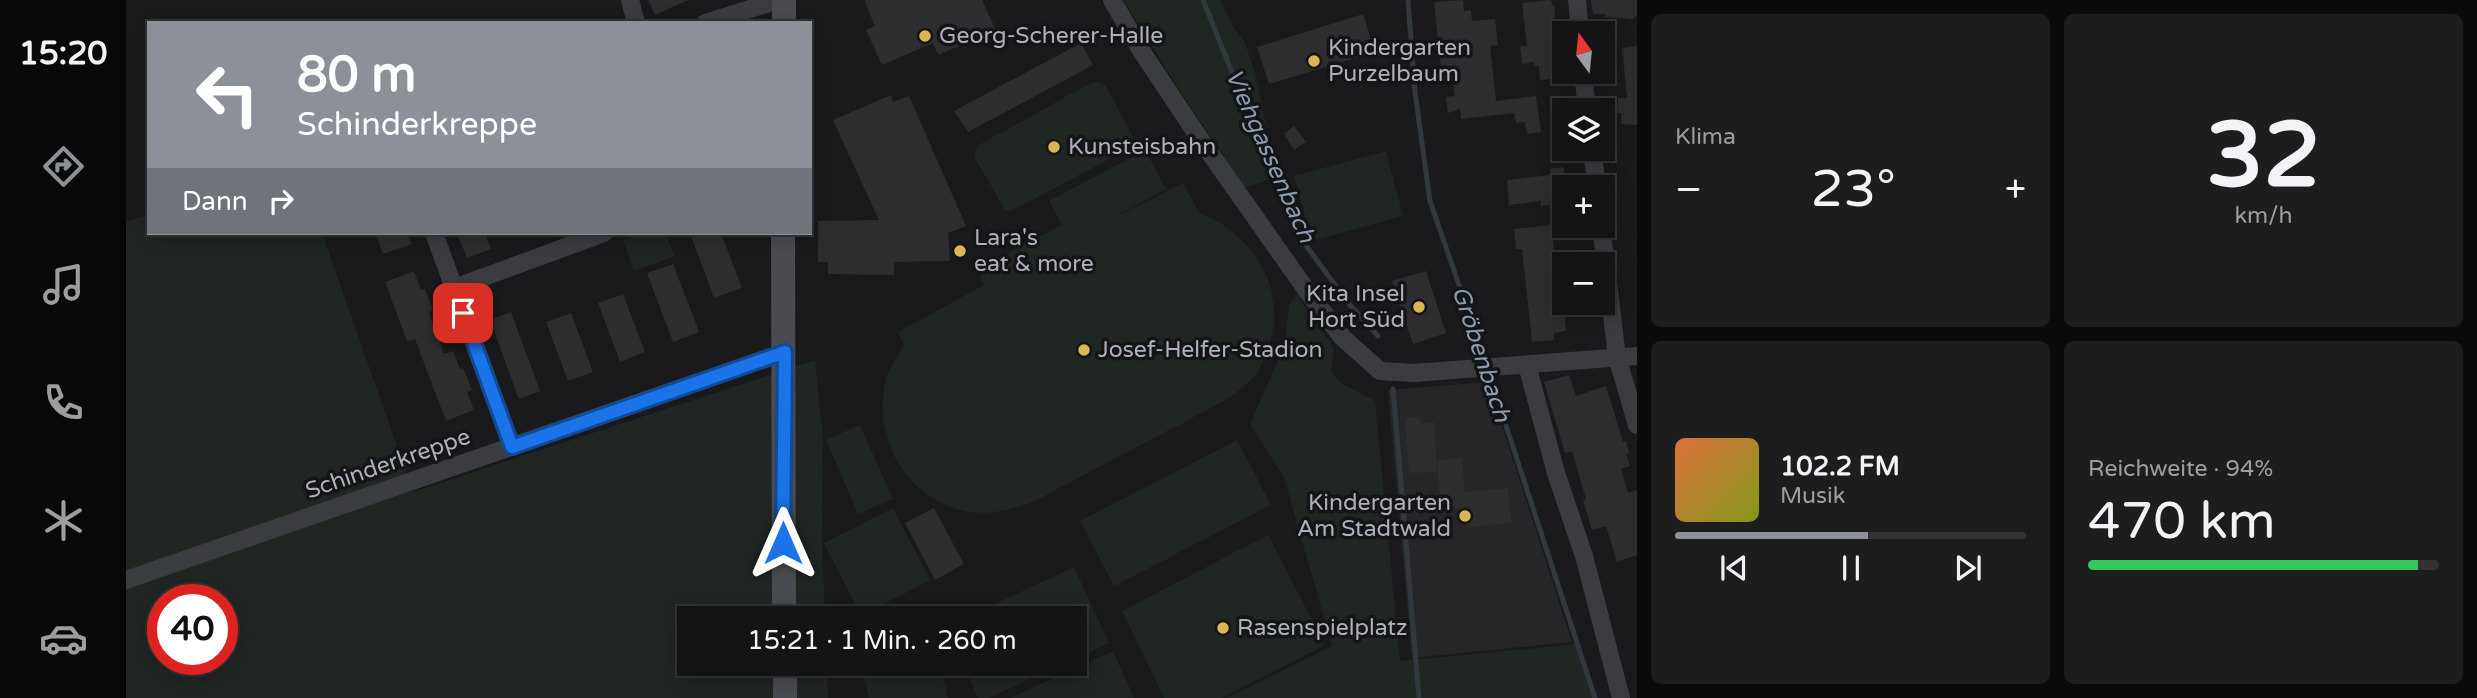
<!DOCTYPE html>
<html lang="de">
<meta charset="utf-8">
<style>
:root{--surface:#141415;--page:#1d1d1e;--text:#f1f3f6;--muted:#9d9ea0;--line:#333334;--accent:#8c9099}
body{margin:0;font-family:"Varela Round",sans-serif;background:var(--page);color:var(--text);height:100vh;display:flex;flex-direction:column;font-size:26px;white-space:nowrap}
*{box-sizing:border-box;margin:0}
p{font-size:23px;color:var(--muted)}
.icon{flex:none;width:38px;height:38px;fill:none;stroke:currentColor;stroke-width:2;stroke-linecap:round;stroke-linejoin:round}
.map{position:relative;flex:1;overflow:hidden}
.sheet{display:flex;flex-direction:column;gap:14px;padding:14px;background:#0b0b0c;width:840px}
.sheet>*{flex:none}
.guide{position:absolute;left:21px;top:21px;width:665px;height:214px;border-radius:0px;box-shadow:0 4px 18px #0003,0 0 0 2px var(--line);background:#8c9099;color:#fff;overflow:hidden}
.needle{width:46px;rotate:345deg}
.buttons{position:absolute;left:1426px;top:21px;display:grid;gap:14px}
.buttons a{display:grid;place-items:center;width:63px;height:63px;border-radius:0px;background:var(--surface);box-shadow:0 4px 18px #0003,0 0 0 2px var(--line);font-size:35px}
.speed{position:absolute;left:21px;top:584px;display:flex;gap:14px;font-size:35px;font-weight:700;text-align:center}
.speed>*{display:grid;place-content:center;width:91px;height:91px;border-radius:50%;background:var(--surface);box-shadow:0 4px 18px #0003,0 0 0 2px var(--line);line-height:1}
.speed .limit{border:10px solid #d22;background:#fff;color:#111}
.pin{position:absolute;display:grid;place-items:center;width:60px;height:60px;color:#fff;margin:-30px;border-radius:14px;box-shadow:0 4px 10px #0006}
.me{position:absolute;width:77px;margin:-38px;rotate:0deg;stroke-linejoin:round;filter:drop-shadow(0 0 5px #0008)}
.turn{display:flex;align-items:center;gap:24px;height:147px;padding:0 35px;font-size:32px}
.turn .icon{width:91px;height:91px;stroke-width:2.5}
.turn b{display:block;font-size:49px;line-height:60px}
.then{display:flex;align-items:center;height:66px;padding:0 35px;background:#0003;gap:14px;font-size:26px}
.big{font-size:52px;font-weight:600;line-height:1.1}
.sheet .widget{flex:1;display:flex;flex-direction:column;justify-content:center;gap:10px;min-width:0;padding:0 24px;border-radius:10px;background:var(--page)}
.sheet .dial{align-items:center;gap:0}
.dial b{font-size:91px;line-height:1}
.song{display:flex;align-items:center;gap:21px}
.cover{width:84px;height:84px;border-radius:10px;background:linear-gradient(135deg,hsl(20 70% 55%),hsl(70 70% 35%))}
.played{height:7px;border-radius:4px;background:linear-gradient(90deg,var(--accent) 55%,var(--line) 55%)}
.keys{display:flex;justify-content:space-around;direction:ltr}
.heat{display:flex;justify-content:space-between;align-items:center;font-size:38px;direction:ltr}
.charge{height:10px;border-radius:5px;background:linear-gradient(90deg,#34c759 94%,var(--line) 0)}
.sheet .tiles{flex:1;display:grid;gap:14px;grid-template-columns:repeat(2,1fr)}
.trip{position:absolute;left:551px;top:606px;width:410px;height:70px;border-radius:0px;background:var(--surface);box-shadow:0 4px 18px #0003,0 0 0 2px var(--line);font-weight:600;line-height:70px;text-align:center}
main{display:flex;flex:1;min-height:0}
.tab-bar{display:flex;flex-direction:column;width:126px;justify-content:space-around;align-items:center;background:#080808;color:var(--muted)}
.tab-bar .icon{width:49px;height:49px}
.tab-bar .on{color:var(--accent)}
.tab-bar b{font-size:32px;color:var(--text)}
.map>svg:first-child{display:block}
</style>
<main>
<nav class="tab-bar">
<b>15:20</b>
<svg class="icon on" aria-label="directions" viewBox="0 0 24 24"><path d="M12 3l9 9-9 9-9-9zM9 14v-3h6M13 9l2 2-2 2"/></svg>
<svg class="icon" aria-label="music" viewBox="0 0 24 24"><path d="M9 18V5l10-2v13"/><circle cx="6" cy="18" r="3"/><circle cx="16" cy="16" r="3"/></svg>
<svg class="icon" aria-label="phone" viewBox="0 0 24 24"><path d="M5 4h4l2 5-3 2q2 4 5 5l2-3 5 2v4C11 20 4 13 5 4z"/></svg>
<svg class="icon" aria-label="climate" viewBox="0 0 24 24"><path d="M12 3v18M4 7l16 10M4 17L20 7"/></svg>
<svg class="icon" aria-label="car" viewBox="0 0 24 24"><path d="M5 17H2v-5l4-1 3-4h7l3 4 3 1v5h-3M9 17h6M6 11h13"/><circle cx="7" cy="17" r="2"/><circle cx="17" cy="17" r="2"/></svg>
</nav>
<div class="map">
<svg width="1511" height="698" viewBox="0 0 1511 698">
<rect width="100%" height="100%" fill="#1a1a1c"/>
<polygon fill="#262629" points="1362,382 1446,642 1286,658 1262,390"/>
<g fill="#202622" fill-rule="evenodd">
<polygon points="997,0 1094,0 1109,30 1119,42 1132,83 1150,177 1119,188 1056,94"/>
<polygon points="974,82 980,86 1007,137 1007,144 1002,149 886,211 879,210 849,158 849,151 853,145 965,83"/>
<path d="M1019,150L1040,189L979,222L1057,183L1074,214C1126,232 1161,288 1144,343C1141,353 1137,364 1131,373C1122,384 1110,393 1098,401L907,502C885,510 862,516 838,511C781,498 747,440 759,383C762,369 771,357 778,345L772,332L858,285L851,270L936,225L923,201Z"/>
<polygon points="1260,151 1277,216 1186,241 1168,176"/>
<path d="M23,214V233H196L287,492L689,360L697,438L696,542L699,618H564V663H701L702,698H0V222ZM37,600H96V660H37Z"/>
<polygon points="518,233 539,233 549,256 508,271 497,240"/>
<polygon points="1172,292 1178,306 1208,348 1205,371 1215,383 1249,401 1274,661 1452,644 1469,698 1100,698 1206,646 1158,477 1124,424 1158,347 1163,305"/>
<polygon points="734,425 767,499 732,514 700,440"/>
<polygon points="1111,440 1145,505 988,586 954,521"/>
<polygon points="767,508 804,580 735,616 698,543"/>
<polygon points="1142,535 1199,645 1096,698 1038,698 996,611"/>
<polygon points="948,567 983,643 949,659 948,618 839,618"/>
<polygon points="987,651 1008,698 884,698"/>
<polygon points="734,663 813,663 822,698 743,698"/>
<polygon points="836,663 938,663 863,698 852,698"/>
</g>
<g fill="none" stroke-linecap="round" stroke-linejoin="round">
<g stroke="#31383e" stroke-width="5">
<polyline points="1077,0 1137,150 1179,244 1223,304 1252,336"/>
<polyline points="1282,0 1289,92 1304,201 1355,349 1469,698"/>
<polyline points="1267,389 1293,698"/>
</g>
</g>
<g fill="#2d2d30">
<polygon points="522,0 562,0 529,15"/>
<polygon points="738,0 856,0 870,30 812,55 807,43 756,65 740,30 749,26"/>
<polygon points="1337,0 1338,11 1345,10 1346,21 1369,19 1372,45 1364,46 1370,101 1410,96 1415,132 1401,134 1399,122 1390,123 1388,113 1335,119 1334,109 1322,113 1320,97 1329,96 1325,67 1315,68 1308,2"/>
<polygon points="1425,0 1426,6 1429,5 1428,31 1435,57 1432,57 1432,64 1428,64 1429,78 1414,80 1413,66 1408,66 1408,62 1396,64 1394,46 1401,46 1396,3"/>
<polygon points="1465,0 1511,0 1511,17 1508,16 1508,19 1479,17 1479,14 1467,14"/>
<polygon points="1237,14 1249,52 1143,84 1131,47"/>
<polygon points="955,43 967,65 842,132 828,111"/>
<polygon points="1511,46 1511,125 1495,124 1495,113 1491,113 1492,98 1501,98 1496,48"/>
<polygon points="765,95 767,102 783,96 840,226 822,233 824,261 768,262 768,275 702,274 702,262 692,262 692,221 753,220 707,120"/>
<polygon points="1168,126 1180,142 1168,150 1158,134"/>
<polygon points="1438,167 1439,181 1430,182 1432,204 1415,206 1415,201 1383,205 1381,180 1425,175 1424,169"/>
<polygon points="1425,225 1429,258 1438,257 1438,287 1436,287 1440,331 1428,333 1428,340 1406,342 1396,249 1390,249 1388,229"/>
<polygon points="249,233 281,233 286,244 257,254"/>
<polygon points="331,233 359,233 365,249 341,258"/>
<polygon points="564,233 595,233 616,288 588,298"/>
<polygon points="547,264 573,332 547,342 521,273"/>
<polygon points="288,271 295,290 299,289 307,310 303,312 318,354 327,351 334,369 337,368 346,390 341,392 348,410 320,421 289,339 281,341 259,282"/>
<polygon points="1300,271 1320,333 1287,344 1266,281"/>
<polygon points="497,294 519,352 494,362 472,303"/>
<polygon points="385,312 414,391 393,399 364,320"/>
<polygon points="445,313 467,372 442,381 420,322"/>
<polygon points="1443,375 1450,396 1480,386 1497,442 1500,441 1503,454 1500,454 1504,466 1495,469 1502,493 1511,490 1511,555 1491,562 1480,526 1466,530 1457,500 1460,499 1446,451 1439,453 1418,382"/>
<polygon points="1294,417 1294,424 1308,422 1311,472 1283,473 1279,418"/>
<polygon points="1336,458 1339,492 1382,488 1385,523 1341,527 1340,508 1314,510 1311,460"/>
<polygon points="808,508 838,564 809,580 779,523"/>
</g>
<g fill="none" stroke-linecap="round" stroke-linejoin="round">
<g stroke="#3b3c40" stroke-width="18">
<polyline points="504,0 510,23"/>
<polyline points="986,0 1016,52 1074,139 1179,288 1216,337 1254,371 1287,373 1511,356"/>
<polyline points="1451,0 1454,33"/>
<polyline points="579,23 653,0"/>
<polyline points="1457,72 1461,110"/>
<polyline points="1466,149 1471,187"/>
<polyline points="1475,226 1491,357 1511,425"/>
<polyline points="308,233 386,447"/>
<polyline points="328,288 478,233"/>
<polyline points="1401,365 1430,473 1458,556 1495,698"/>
<polyline points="0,580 659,352"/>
</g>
<g stroke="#4a4b50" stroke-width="24">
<polyline points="658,23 658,0"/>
<polyline points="657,233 658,618"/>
<polyline points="659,663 659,698"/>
</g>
</g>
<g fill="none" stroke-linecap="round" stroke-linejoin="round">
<defs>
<polyline id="route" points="337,313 386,447 659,352 657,543"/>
</defs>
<use href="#route" stroke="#114b97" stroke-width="18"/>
<use href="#route" stroke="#1a73e8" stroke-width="12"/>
</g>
<g fill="#dcb652" stroke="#151517" stroke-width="2.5">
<circle cx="799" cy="36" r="7"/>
<circle cx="1188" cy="61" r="7"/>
<circle cx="928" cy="147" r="7"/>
<circle cx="834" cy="251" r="7"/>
<circle cx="1293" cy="307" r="7"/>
<circle cx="958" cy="350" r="7"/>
<circle cx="1339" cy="516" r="7"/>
<circle cx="1097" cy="628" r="7"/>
</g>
<g text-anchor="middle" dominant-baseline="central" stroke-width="7" stroke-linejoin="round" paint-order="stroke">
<g font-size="23" fill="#aeb1ba" stroke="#151517" text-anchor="start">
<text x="813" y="36">Georg-Scherer-Halle</text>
<text x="1202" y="48">Kindergarten<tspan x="1202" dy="26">Purzelbaum</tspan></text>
<text x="942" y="147">Kunsteisbahn</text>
<text x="848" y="238">Lara's<tspan x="848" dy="26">eat &amp; more</tspan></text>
<text x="1279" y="294" text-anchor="end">Kita Insel<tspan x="1279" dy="26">Hort Süd</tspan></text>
<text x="972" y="350">Josef-Helfer-Stadion</text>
<text x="1325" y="503" text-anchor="end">Kindergarten<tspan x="1325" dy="26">Am Stadtwald</tspan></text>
<text x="1111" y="628">Rasenspielplatz</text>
</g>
<g font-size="23" fill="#aeb1ba" stroke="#151517">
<text transform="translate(262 464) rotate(-19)">Schinderkreppe</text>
</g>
<g font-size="24" font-style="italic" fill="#8a9cb0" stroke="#151517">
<text transform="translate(1144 156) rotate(66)">Viehgassenbach</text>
<text transform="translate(1355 354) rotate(72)">Gröbenbach</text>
</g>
</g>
</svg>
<div class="buttons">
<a><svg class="needle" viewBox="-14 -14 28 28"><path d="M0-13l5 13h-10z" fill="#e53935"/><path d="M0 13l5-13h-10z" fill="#9d9ea0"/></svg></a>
<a><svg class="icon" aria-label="layers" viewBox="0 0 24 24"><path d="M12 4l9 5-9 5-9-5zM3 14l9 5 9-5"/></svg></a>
<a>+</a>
<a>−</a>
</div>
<div class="speed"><div class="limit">40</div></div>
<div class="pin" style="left:337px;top:313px;background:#d93025"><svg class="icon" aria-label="arrive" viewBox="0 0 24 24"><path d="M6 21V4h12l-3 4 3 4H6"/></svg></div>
<svg class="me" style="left:657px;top:543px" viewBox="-20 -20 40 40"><path d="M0-17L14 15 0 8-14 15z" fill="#1a73e8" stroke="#fff" stroke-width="4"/></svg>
<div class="trip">15:21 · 1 Min. · 260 m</div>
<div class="guide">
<div class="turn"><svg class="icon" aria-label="left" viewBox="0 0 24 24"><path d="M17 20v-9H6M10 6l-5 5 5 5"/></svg><div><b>80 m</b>Schinderkreppe</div></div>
<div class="then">Dann<svg class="icon" aria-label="right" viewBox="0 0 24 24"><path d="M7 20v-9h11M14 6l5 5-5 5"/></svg></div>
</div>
</div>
<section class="sheet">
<div class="tiles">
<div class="widget"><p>Klima</p>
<div class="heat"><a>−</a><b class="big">23°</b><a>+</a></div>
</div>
<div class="widget dial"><b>32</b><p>km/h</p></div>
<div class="widget">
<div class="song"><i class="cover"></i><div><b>102.2 FM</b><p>Musik</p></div></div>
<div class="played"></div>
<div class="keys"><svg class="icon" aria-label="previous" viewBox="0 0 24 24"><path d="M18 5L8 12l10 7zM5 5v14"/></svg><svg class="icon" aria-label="pause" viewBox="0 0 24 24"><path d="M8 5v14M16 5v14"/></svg><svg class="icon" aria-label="next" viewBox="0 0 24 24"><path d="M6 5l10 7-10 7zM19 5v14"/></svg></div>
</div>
<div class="widget"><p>Reichweite · 94%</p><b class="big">470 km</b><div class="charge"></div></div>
</div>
</section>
</main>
